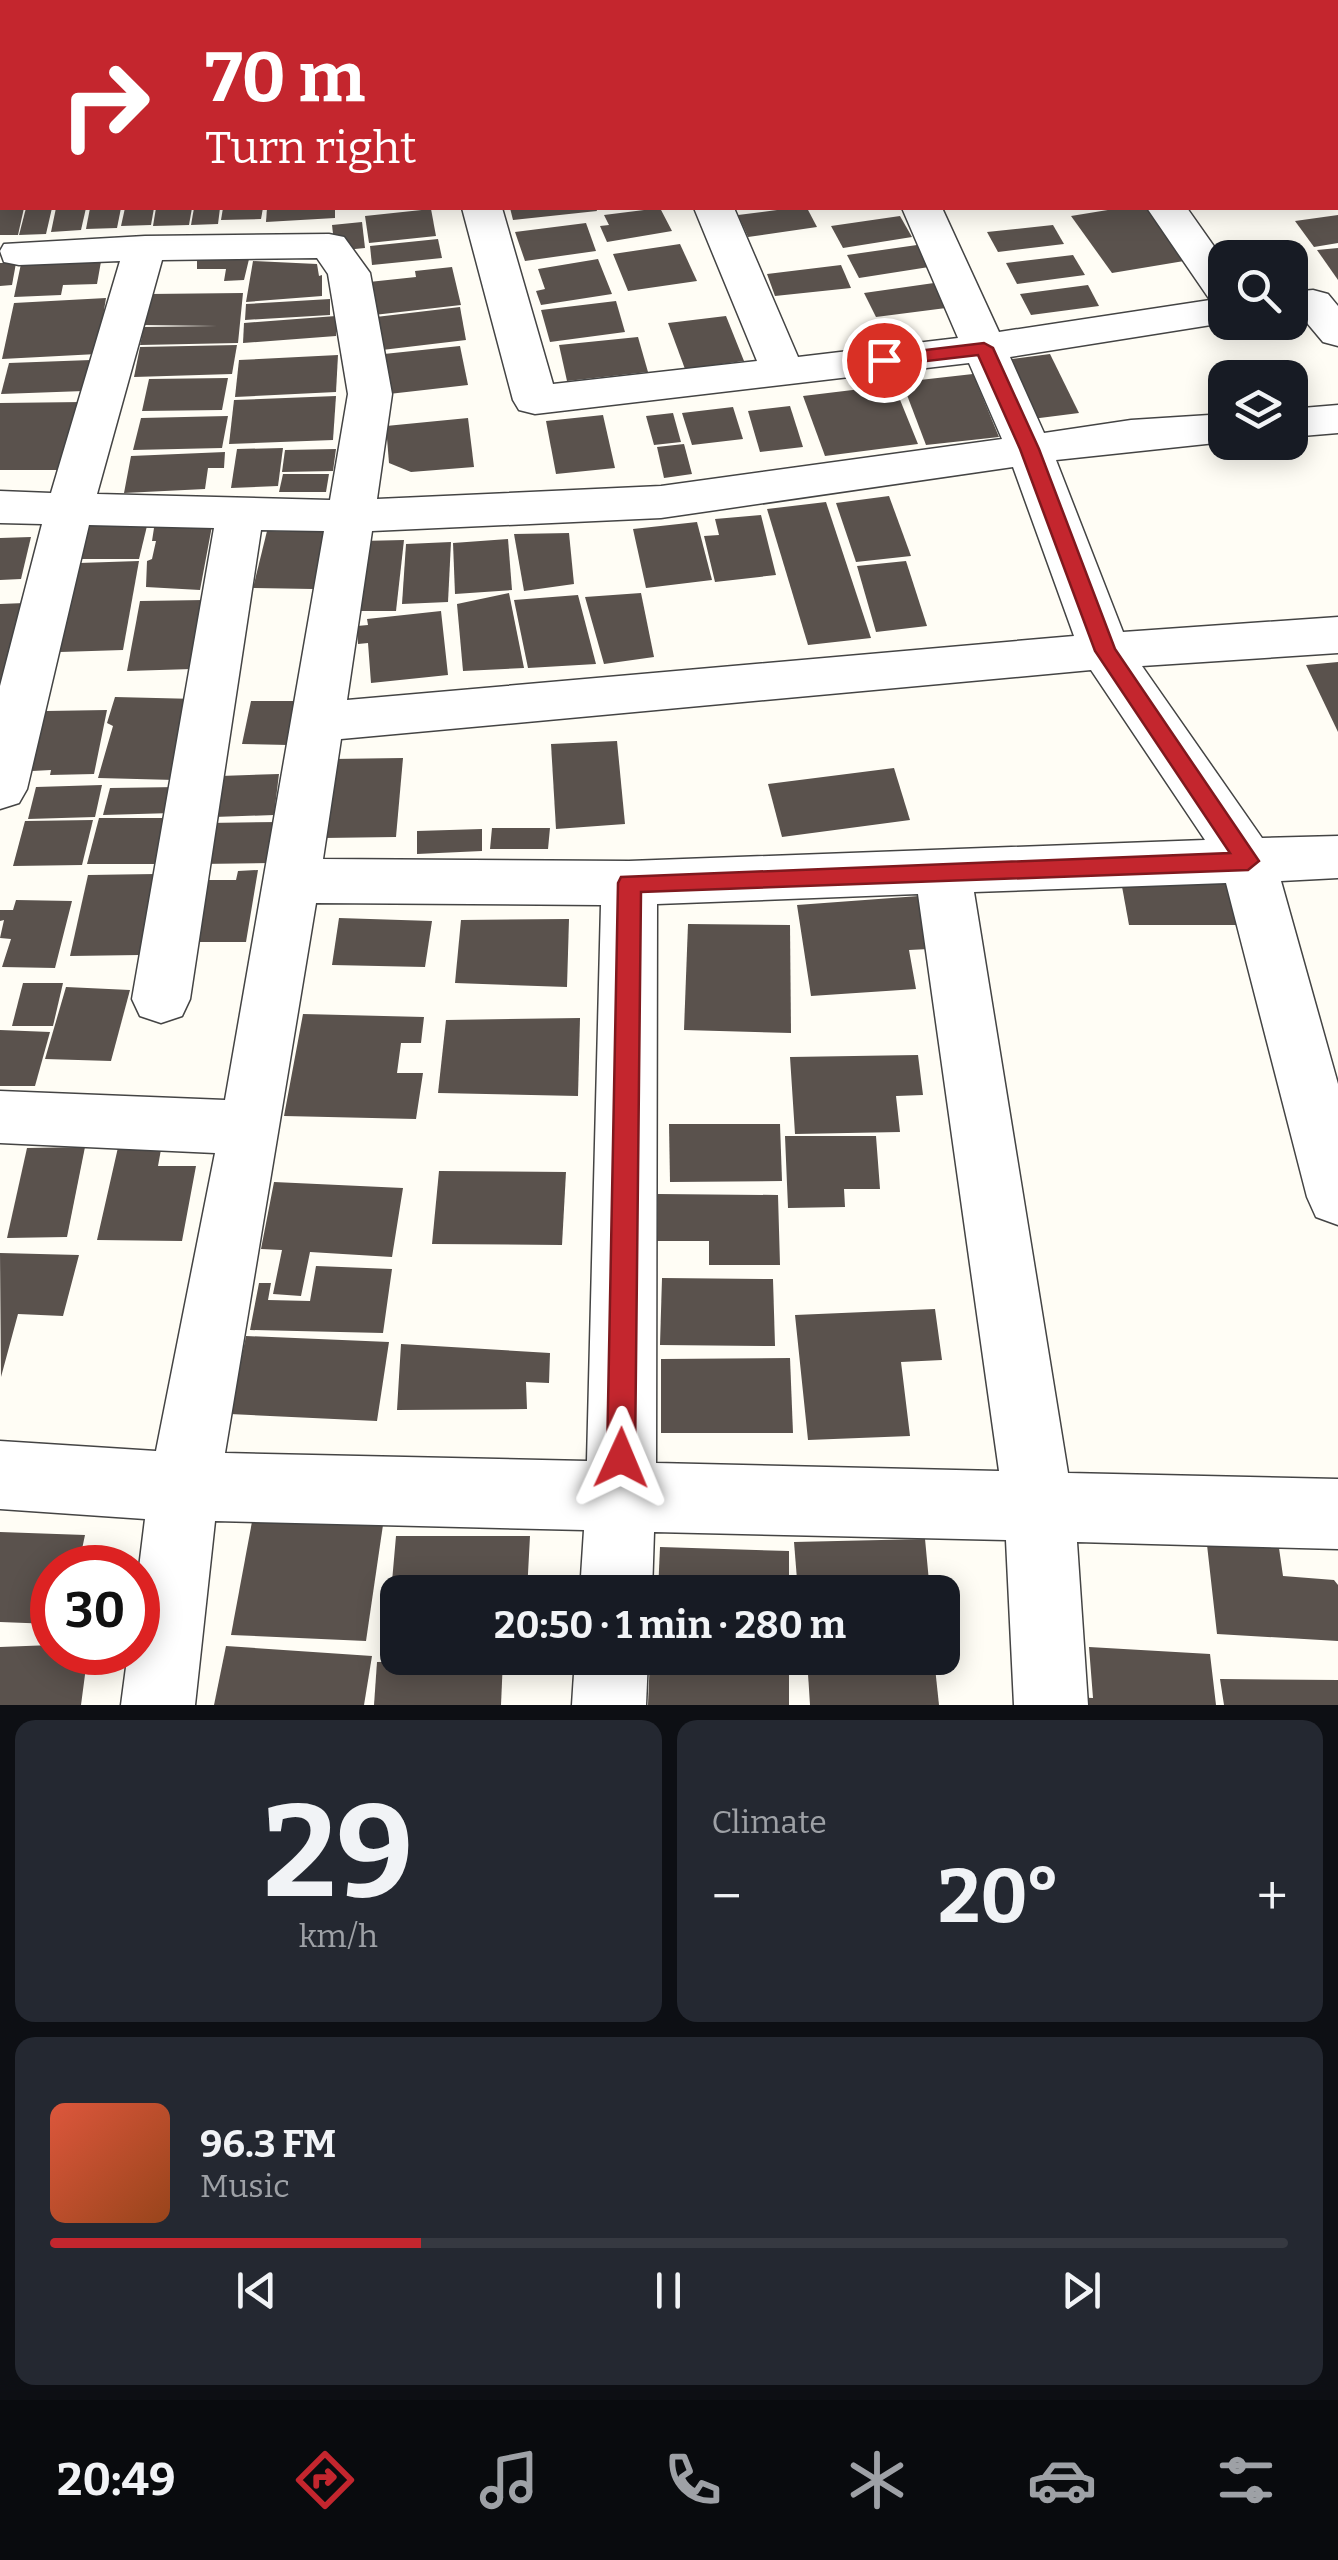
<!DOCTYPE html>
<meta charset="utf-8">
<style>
:root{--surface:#171b24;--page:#242831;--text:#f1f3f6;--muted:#9ea1a6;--line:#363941;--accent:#c4262e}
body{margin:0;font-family:Bitter,serif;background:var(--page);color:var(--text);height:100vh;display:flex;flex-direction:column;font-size:38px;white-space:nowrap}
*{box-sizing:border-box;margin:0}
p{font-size:32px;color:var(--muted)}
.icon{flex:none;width:55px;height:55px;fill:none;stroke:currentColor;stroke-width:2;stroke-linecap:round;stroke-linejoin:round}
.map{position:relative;height:1705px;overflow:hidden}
.drawer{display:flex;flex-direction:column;gap:15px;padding:15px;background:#0d0f14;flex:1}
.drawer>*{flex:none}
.hud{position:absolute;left:0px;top:0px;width:1340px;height:210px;box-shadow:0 5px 25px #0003;background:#c4262e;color:#fff;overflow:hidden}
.buttons{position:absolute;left:1208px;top:240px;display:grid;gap:20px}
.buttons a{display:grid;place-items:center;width:100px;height:100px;border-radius:20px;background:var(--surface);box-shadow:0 5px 25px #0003;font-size:50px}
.speed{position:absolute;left:30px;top:1545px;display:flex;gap:20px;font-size:50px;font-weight:700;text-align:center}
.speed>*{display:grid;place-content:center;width:130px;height:130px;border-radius:50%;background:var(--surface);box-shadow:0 5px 25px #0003;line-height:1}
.speed .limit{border:15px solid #d22;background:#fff;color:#111}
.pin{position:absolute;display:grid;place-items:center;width:85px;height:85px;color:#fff;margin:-42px;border:5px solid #fff;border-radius:50%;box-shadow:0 2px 10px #0007}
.me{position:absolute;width:110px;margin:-55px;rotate:1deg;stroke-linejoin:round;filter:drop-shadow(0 0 8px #0008)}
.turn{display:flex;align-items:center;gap:35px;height:210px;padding:0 40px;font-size:45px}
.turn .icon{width:130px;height:130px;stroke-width:2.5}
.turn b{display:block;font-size:70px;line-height:85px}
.big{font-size:75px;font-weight:700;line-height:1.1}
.drawer .card{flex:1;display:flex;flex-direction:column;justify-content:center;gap:15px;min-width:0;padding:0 35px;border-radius:20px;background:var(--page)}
.drawer .dial{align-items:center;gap:0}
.dial b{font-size:130px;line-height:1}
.song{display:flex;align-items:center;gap:30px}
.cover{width:120px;height:120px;border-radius:15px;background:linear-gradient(135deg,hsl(10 70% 55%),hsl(20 70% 35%))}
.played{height:10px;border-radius:5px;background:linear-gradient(90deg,var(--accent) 30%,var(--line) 30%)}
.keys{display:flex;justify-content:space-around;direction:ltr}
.heat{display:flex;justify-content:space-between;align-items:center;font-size:55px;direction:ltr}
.drawer .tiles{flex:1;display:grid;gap:15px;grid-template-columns:1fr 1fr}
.card:last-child{grid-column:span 2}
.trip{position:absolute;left:380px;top:1575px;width:580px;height:100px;border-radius:20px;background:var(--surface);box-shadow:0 5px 25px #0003;font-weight:700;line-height:100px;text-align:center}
.tab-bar{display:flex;height:160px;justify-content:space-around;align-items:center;background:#090b0e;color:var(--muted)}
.tab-bar .icon{width:70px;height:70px}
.tab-bar .on{color:var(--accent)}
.tab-bar b{font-size:45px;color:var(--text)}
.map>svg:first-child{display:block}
</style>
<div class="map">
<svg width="1338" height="1705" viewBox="0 0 1338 1705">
<rect width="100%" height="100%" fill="#fffdf5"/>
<g fill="#5a524d">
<polygon points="0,208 24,208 18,235 0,235"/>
<polygon points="26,208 52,208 46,234 19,235"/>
<polygon points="56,208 86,208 81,230 51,232"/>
<polygon points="90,208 121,208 117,228 86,229"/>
<polygon points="125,208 154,208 151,225 121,226"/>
<polygon points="156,208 192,208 189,225 153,226"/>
<polygon points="194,208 220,208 218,224 191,225"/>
<polygon points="223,208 263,208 261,219 221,220"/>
<polygon points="267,208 335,208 335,218 266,222"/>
<polygon points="510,208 596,208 597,211 513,220"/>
<polygon points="660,208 672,231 607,242 600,226 609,225 604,215"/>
<polygon points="792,208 807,208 817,227 748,237 738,215"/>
<polygon points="1120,208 1150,208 1190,260 1112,273 1071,216"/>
<polygon points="431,209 436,236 369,243 365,216"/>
<polygon points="1338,215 1338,243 1314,247 1295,221"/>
<polygon points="900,216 912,237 843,248 831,226"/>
<polygon points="362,222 365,248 335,251 332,225"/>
<polygon points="586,223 596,251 525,261 515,232"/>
<polygon points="1053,225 1064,244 998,252 987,232"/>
<polygon points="438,239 442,258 372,265 370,246"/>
<polygon points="680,244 697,281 628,291 613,254"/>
<polygon points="917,245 929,267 859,278 847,255"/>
<polygon points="1338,248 1338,280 1317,250"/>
<polygon points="197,254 250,255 244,280 224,281 226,269 197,269"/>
<polygon points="1073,255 1085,275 1017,284 1006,263"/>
<polygon points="102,256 97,284 63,285 61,295 14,297 22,259"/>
<polygon points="598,259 612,294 541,305 536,291 545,289 538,269"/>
<polygon points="253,261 317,264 319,276 322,275 322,296 246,302"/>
<polygon points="0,263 16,263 12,285 0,286"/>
<polygon points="841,265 851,288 775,296 767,274"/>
<polygon points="452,267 461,305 374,315 369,282 416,277 415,271"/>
<polygon points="934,283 946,308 876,317 864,293"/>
<polygon points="1088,285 1099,306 1031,315 1020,294"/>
<polygon points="243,293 238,343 140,345 144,327 217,326 142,325 149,294"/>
<polygon points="106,298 97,354 2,359 14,303"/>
<polygon points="330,299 330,315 245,320 246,304"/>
<polygon points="616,301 625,332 550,342 541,310"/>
<polygon points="460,307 466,340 382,350 376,317"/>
<polygon points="336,316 336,336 243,343 244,323"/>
<polygon points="726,316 744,361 685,369 668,323"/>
<polygon points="638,337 648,372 567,381 559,345"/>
<polygon points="237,345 232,374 134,377 140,347"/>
<polygon points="460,346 468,385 389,394 384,354"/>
<polygon points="1050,354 1079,413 1024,420 996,361"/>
<polygon points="338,355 336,392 235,397 239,360"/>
<polygon points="91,360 84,391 1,394 9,363"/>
<polygon points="973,374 999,437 926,445 902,382"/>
<polygon points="228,378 222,410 142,411 149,379"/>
<polygon points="894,385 918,444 825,456 803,396"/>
<polygon points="336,396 333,440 229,444 234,400"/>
<polygon points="83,402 65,470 0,470 0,403"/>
<polygon points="790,406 803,447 760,452 748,411"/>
<polygon points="733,407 743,439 692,445 682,413"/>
<polygon points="673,413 681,442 654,445 646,416"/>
<polygon points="603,415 615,468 556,474 546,421"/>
<polygon points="228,416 222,448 133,450 141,418"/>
<polygon points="468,418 474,467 411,472 389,463 386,426"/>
<polygon points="684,444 692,474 664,478 657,447"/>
<polygon points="283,448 278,486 231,488 237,449"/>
<polygon points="336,449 333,471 282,472 285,450"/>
<polygon points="225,452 224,468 208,468 205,489 124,493 131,456"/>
<polygon points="283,474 329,474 326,492 279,492"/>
<polygon points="889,496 911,556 856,562 836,503"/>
<polygon points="826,502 871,638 808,645 767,509"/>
<polygon points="761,515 776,575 715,582 704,536 719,535 715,519"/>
<polygon points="697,522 712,580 646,588 633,529"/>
<polygon points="82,526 147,526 139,559 74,559"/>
<polygon points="212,526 200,590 146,587 147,561 152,559 156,541 152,541 154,528"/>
<polygon points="267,531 325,532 313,589 253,588"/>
<polygon points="569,533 574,584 524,591 514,534"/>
<polygon points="31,537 21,579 0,580 0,538"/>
<polygon points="508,539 512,590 455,594 453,543"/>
<polygon points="404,540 396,611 352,611 361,541"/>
<polygon points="451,542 448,602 402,604 406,544"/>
<polygon points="139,561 123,650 60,652 79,563"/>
<polygon points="906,561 927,626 876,632 857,566"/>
<polygon points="509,593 524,668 463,671 457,604"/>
<polygon points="641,593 654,657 604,664 585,597"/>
<polygon points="578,595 596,664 528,668 514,600"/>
<polygon points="205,600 192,669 127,671 140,601"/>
<polygon points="25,603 7,683 0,683 0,604"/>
<polygon points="441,611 448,675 371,683 368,643 358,644 357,626 368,625 367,619"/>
<polygon points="1338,662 1338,732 1306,665"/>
<polygon points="115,697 197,699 175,780 98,778 113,726 107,723"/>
<polygon points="251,701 296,701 288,745 242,744"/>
<polygon points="107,710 94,774 50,775 51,770 32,771 46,711"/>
<polygon points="617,741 625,824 556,829 551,744"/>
<polygon points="403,758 396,837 323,838 332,759"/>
<polygon points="894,768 910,820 782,837 768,784"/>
<polygon points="279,774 274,815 214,817 220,776"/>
<polygon points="102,785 95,817 28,819 36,787"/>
<polygon points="178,787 173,813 103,815 110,788"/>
<polygon points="99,818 175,818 165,864 87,864"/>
<polygon points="93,820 82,865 13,866 25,821"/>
<polygon points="279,822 272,863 200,864 207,823"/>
<polygon points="492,828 550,828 548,849 490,849"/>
<polygon points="482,829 482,851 417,854 417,831"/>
<polygon points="258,870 246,942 194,942 206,880 236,880 238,871"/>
<polygon points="156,874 140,955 70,956 88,875"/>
<polygon points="1121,881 1230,882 1240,925 1129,925"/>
<polygon points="919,896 929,949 909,950 916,989 811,996 797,905"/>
<polygon points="16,900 72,901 55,968 2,967 11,939 0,938 4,920 0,921 0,910 13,910"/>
<polygon points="339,918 432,921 425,967 332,965"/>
<polygon points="569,919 567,987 455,983 461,920"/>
<polygon points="688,924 790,925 791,1033 684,1030"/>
<polygon points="23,983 63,983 53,1026 12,1026"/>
<polygon points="66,987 130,990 111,1061 45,1059"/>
<polygon points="303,1014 424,1017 421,1043 401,1043 397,1073 423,1073 416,1119 284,1116"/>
<polygon points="580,1018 578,1096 438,1093 446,1020"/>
<polygon points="0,1030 50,1032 35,1086 0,1086"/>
<polygon points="918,1055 923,1095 896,1096 900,1132 795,1134 790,1057"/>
<polygon points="669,1124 780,1124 782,1181 670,1182"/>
<polygon points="785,1136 876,1136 880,1189 844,1189 845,1207 788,1208"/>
<polygon points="119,1143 162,1144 158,1166 196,1166 182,1241 97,1240"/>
<polygon points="85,1147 67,1237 7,1238 27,1148"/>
<polygon points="439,1171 566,1172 562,1245 432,1244"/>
<polygon points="274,1182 403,1188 392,1257 310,1252 301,1296 273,1294 282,1250 261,1249"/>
<polygon points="658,1194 778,1195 780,1265 709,1265 709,1241 657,1241"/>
<polygon points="0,1253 79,1255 63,1316 18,1314 1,1377"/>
<polygon points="316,1266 392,1269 383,1333 250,1330 259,1283 271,1283 268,1300 310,1301"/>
<polygon points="662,1278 773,1279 775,1346 660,1345"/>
<polygon points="935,1309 942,1360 901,1362 910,1436 808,1440 795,1315"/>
<polygon points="246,1336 389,1342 377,1421 230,1414"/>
<polygon points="401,1344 550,1353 549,1383 526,1382 527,1409 397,1410"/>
<polygon points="790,1358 793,1433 661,1433 661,1359"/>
<polygon points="254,1511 384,1518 366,1641 231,1635"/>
<polygon points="0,1532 85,1535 78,1568 52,1568 52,1624 0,1622"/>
<polygon points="396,1536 530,1536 527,1592 398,1592 398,1650 386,1650"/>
<polygon points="1206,1536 1278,1541 1283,1576 1334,1580 1338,1585 1338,1641 1217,1634"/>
<polygon points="925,1539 930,1592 798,1592 794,1542"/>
<polygon points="660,1547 789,1551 789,1592 658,1592"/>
<polygon points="52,1645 52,1652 88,1652 81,1705 0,1705 0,1647"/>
<polygon points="226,1646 372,1656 364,1705 214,1705"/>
<polygon points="1089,1647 1210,1654 1216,1705 1067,1705 1067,1697 1093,1698"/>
<polygon points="650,1658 789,1663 789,1705 648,1705"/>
<polygon points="807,1658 934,1658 939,1705 810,1705"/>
<polygon points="503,1659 501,1705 374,1705 377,1662"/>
<polygon points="1220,1679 1338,1680 1338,1705 1224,1705"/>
</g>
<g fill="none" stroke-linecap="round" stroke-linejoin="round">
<defs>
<g id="minor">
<polygon points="396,0 432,0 433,2 398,2"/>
<polygon points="615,0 651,0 652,2 617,2"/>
<polygon points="808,0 844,0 845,2 810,2"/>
<polygon points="1005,0 1041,0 1043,2 1007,2"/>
<rect x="0" y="18" width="2" height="22"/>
<polygon points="0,123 2,124 2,147 0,147"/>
<path d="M462,208H502L553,384L757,361L694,208H734L798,357L958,338L902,208H942L999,332L1210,300L1147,208H1187L1225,262V322H1230L1010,357L1044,433L1131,420L1225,414V442L1056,460L1123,632L1338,617V653L1142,666L1262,838L1338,836V878L1281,881L1338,1084V1225L1316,1217L1307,1197L1226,883L974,892L1068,1473L1338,1479V1549L1077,1542L1088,1705H1014L1006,1540L654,1532L652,1592H580L584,1530L215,1521L195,1705H121L128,1652H138V1576L145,1519L0,1509V1441L156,1451L215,1153L0,1143V1091L225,1100L324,531L261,530L190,999L182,1016L161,1023L140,1016L132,999L214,528L89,525L27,789L19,803L0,809V686L42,524L0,523V491L51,493L120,261L19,265L4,262L0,251L4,244L145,236L329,234L344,237L370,273L392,394L377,499L661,486L1002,439L969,363L535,414L519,410L513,400ZM317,258L328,274L348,394L330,500L97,494L162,260ZM1013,467L1074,636L347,700L372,531L661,518ZM1091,670L1205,840L629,861L323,859L341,739ZM918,894L999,1471L656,1463L657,904ZM316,903L601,905L587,1461L225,1453Z"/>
<polygon points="1313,290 1328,294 1338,306 1338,346 1323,342 1302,317 1290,318 1290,292"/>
<polygon points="1338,405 1338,433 1290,437 1290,409"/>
<polygon points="575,1658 648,1658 646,1705 572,1705"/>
</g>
</defs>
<use href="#minor" stroke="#444" stroke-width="3"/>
<use href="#minor" fill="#fff" fill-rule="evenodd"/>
</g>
<polygon fill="#c4262e" stroke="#7f191e" stroke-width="2.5" points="984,343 993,348 1039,449 1115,649 1259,861 1248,870 641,892 635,1458 631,1468 621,1472 611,1468 607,1458 618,883 621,877 1230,853 1095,651 1020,449 978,355 884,366 874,360 884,355"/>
</svg>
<div class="buttons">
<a><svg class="icon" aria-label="search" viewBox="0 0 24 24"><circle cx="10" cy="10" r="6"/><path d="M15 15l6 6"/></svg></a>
<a><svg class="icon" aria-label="layers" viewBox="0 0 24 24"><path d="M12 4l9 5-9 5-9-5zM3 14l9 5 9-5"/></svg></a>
</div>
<div class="speed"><div class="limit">30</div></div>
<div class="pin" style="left:884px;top:360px;background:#d93025"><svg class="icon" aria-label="arrive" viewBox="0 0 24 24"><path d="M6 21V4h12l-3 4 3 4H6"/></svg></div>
<svg class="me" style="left:621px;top:1458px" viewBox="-20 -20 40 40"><path d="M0-17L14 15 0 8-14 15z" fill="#c4262e" stroke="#fff" stroke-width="4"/></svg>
<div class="trip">20:50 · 1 min · 280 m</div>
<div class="hud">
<div class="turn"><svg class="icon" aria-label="right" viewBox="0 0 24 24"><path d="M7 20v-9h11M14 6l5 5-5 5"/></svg><div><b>70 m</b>Turn right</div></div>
</div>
</div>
<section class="drawer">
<div class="tiles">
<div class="card dial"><b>29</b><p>km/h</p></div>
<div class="card"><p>Climate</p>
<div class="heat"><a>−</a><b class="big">20°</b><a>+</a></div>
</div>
<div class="card">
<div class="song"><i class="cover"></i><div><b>96.3 FM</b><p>Music</p></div></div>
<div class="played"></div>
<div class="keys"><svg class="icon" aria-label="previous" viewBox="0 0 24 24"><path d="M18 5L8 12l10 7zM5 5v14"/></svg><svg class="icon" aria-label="pause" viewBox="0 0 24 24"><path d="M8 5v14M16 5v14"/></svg><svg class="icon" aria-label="next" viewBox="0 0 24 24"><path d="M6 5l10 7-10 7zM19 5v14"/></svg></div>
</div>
</div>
</section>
<nav class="tab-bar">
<b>20:49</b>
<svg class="icon on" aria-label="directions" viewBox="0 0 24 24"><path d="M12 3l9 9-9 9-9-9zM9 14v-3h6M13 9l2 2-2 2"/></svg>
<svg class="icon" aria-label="music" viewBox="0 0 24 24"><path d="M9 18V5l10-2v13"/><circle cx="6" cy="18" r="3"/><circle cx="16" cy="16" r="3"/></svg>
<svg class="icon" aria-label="phone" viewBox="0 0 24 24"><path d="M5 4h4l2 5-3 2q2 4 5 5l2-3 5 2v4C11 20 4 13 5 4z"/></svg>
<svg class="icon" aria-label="climate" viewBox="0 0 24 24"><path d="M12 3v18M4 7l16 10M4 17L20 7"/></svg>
<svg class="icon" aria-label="car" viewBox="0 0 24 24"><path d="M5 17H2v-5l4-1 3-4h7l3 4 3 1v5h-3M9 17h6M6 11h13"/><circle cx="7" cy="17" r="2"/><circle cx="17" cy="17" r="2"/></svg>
<svg class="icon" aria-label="filters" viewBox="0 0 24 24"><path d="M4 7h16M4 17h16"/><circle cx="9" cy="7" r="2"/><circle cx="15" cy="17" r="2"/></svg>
</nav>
